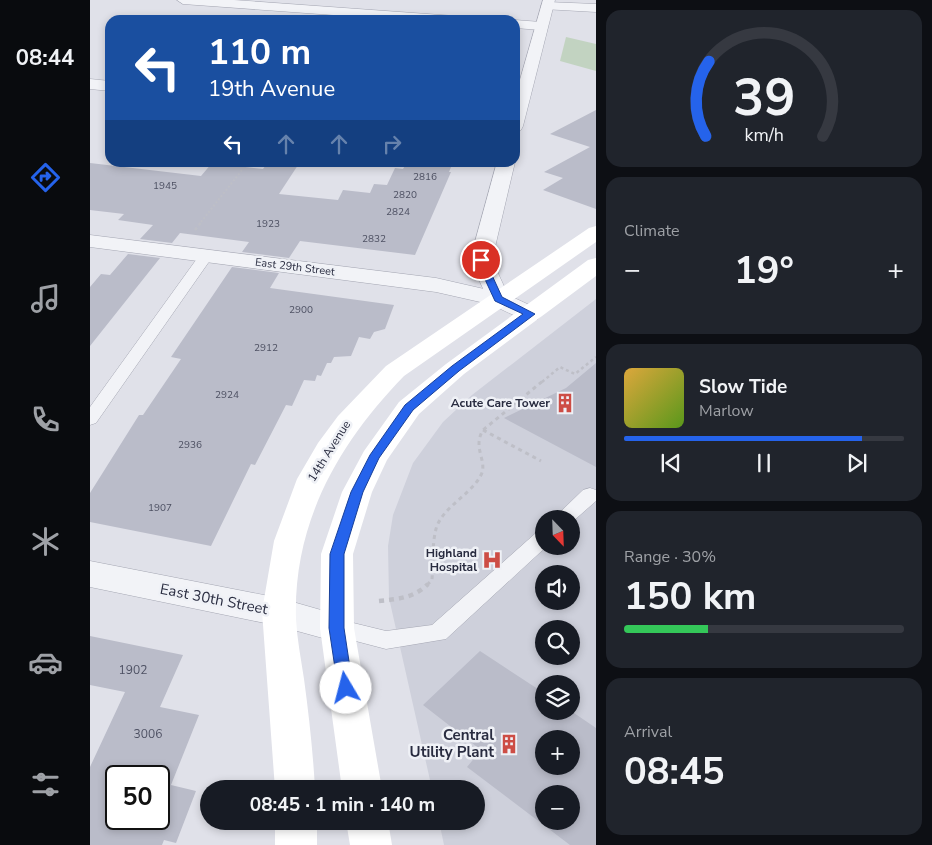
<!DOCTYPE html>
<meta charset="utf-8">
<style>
:root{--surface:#171b24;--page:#20242c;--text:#f1f3f6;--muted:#9ea1a6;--line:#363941;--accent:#2563eb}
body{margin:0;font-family:"Nunito Sans",sans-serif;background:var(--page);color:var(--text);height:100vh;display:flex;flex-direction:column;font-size:19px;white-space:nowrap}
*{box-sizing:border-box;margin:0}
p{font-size:16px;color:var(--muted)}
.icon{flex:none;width:28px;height:28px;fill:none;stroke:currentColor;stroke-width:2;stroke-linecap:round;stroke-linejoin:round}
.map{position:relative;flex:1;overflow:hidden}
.details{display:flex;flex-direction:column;gap:10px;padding:10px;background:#0d0f14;width:336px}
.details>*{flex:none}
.guide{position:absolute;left:15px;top:15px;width:415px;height:152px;border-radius:15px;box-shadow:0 2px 8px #0003;background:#1a4fa0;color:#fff;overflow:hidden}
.needle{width:32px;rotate:157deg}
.fabs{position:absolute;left:445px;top:510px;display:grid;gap:10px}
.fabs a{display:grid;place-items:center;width:45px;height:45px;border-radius:50%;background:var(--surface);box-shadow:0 2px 8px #0003;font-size:25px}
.speed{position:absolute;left:15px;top:765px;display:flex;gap:10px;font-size:25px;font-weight:700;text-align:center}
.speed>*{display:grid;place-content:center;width:65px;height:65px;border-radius:50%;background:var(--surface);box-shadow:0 2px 8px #0003;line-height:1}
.speed .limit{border:2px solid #111;border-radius:8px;background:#fff;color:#111}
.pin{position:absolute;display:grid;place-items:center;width:42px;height:42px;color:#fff;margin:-21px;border:2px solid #fff;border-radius:50%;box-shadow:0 1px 5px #0007}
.me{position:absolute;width:55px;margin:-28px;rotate:352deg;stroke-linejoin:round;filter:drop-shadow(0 0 4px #0008)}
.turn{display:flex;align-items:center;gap:18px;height:105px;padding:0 20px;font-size:22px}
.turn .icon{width:65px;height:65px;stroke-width:2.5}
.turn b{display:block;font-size:35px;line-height:42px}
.lanes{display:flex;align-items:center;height:48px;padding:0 20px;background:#0003;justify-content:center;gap:25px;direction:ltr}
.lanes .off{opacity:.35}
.big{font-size:38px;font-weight:700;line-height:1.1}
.details .widget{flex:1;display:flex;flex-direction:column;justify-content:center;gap:8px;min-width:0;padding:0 18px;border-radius:15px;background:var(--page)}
.details .dial{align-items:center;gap:0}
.dial svg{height:130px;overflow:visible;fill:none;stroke:var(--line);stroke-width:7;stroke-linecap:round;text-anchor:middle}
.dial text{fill:var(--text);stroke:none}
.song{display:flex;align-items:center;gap:15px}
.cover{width:60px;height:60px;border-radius:8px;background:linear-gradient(135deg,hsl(40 70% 55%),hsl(90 70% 35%))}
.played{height:5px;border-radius:2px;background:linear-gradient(90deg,var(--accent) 85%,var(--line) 85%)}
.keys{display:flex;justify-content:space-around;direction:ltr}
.heat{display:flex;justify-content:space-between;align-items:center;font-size:28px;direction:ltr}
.charge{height:8px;border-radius:4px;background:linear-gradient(90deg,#34c759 30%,var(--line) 0)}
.trip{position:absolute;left:110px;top:780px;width:285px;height:50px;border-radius:25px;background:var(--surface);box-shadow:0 2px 8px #0003;font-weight:700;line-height:50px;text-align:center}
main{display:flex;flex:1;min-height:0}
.tabs{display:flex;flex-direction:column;width:90px;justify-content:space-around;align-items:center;background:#090b0e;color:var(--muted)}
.tabs .icon{width:35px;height:35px}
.tabs .selected{color:var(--accent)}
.tabs b{font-size:22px;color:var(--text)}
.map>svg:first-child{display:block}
</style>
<main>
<nav class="tabs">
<b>08:44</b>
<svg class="icon selected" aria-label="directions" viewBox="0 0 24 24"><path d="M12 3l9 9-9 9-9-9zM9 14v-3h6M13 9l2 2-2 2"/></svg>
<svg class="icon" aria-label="music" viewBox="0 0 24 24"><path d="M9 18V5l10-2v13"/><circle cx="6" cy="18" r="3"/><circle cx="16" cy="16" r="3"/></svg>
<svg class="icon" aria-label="phone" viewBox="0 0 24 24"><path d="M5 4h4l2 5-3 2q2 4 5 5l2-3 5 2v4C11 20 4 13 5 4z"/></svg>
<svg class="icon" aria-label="climate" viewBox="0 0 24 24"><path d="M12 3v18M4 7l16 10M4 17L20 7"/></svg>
<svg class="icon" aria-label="car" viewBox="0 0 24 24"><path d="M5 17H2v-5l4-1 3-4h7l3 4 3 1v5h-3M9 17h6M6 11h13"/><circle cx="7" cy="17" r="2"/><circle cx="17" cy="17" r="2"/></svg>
<svg class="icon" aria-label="filters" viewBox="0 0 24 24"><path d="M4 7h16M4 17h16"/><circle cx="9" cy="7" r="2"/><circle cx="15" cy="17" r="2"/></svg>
</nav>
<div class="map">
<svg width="506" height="845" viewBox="0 0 506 845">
<rect width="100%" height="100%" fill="#e0e1e9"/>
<path fill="#ced0db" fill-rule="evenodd" d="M506,299V845H354L349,821H386V789H342L299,598L298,546L303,515L323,463L353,422L382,395ZM454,519H481V546H454ZM454,574H481V601H454ZM454,629H481V656H454ZM454,684H481V711H454ZM454,739H481V766H454ZM454,794H481V821H454Z"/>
<polygon fill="#c2d3c1" points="476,37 506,44 506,71 470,61"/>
<g fill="#babcc9" fill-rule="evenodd">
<polygon points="506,110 506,209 453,190 473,178 454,172 500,147 460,134"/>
<polygon points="178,162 210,162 189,194 248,200 253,190 280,193 284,184 297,185 305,168 313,169 317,162 363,162 359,172 361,172 325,255 210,241 199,258 152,252 159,242 90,233 82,243 50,239 63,225 28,220 34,214 0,210 0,163 111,176 122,163 173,169"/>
<polygon points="38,254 70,258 0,346 0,287 11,274 20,275"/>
<polygon points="142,267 189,273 180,288 304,305 295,329 284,332 280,339 269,337 261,356 244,357 241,363 237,363 231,376 227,375 225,381 214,380 202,406 196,405 165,465 161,464 121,546 0,522 0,493 49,415 53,415 91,359 81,357"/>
<polygon points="506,363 506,467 414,418 476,388"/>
<path d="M0,636L93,655L70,707L109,715L81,785L106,791L86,843L74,840L72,845H0V767L35,692L0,685ZM26,776H69V819H26Z"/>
<path d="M390,651L454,693V711H481L506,728V845H480L377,767L391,750L333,705ZM454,739H481V766H454ZM454,794H481V821H454Z"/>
</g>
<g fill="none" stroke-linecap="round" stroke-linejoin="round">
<defs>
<g id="service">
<polygon points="116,252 123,256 6,423 0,425 0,407 111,253"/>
<polygon points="500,488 506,490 506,501 481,523 481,519 463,519 493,490"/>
<polygon points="454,530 454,546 457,546 356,639 296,649 239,634 236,628 239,622 247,619 296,631 342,625 447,532"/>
</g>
<g id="minor">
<polygon points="87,0 144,0 365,16 372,20 312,20 93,4"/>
<polygon points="457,2 506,4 506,12 453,9 451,6"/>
<polygon points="425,20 451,22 458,26 451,30 425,28"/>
<polygon points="0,79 20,81 20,91 0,89"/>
<polygon points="0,235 346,278 416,294 420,299 416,304 408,306 346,292 0,247"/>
<polygon points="0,561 189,598 259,618 264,628 259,638 247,642 189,626 0,587"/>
</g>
<g id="tertiary">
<polygon points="453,0 465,0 433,126 431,130 425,131 425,97"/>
<polygon points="407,162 425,162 402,260 418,295 448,309 452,314 448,319 440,321 432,319 400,304 380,260"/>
</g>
</defs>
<use href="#service" stroke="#a5a7b3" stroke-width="1"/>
<use href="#minor" stroke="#a5a7b3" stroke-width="1"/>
<use href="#tertiary" stroke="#a5a7b3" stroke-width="1"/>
<polyline stroke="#bebfc7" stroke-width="2" stroke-dasharray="2 2" stroke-linecap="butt" points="111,222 152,170"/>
<g stroke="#bebfc7" stroke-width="2.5" stroke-dasharray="3 3" stroke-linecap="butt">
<polyline points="105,230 112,221"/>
<polyline points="452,382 470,367 485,374 506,357"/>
</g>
<g stroke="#bebfc7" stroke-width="3" stroke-dasharray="4 4" stroke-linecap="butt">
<polyline points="393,430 451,461"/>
<path d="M337,585L342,580C343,564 342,544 346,529C352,507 381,495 391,475C398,461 382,448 393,430L454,380"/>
</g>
<path stroke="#bebfc7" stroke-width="4.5" stroke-dasharray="5 5" stroke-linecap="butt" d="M289,601C308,599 324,598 338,584"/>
<use href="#service" fill="#f2f3f7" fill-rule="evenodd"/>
<use href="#minor" fill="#f2f3f7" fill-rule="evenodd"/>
<use href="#tertiary" fill="#f2f3f7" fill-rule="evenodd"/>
<g fill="#fff" fill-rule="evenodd">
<path d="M506,226V242L314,376C249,443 203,522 206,619C207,639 211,659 214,679C219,716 223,752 225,789H185L172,611L184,541L207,479L228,443L248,416L296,366L499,228Z"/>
<polygon points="506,258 506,276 374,374 329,414 297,460 282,492 263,554 264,628 292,789 252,789 230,628 231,554 252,492 274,451 309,402 356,364 498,260"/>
<rect x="185" y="821" width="42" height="24"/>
<polygon points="256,821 298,821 302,845 260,845"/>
</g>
</g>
<polygon fill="#2563eb" stroke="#184099" points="388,258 395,260 412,297 445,314 369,371 323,410 289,458 273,492 254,554 254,628 263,688 261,693 256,695 250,693 248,688 239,628 240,554 261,492 280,455 315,405 362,366 433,314 405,301 386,260"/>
<defs>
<symbol id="building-bare" viewBox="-9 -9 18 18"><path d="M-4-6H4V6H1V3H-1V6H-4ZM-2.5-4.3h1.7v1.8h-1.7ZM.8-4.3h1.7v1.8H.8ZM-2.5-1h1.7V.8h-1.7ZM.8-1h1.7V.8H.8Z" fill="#cd4d45" stroke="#eff1f6" stroke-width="2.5" paint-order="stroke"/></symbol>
<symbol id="hospital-bare" viewBox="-9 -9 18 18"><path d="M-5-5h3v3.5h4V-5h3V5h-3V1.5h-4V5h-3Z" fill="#cd4d45" stroke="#eff1f6" stroke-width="2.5" paint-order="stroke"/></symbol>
</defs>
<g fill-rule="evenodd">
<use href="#building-bare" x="461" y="389" width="28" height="28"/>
<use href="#hospital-bare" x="388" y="546" width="28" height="28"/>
<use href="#building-bare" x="405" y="730" width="28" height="28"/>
</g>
<g text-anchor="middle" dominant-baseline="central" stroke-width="5" stroke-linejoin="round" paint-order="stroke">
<g font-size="10" fill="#4d5062">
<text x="335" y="177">2816</text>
<text x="75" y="186">1945</text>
<text x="315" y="195">2820</text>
<text x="308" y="212">2824</text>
<text x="178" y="224">1923</text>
<text x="284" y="239">2832</text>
<text x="211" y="310">2900</text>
<text x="176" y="348">2912</text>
<text x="137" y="395">2924</text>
<text x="100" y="445">2936</text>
<text x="70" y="508">1907</text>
</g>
<g font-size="11" fill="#292c40" stroke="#eff1f6">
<text transform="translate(205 267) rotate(7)">East 29th Street</text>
</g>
<g font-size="12" font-weight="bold" fill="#292c40" stroke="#eff1f6" text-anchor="end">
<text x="460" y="403">Acute Care Tower</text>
<text x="387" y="553">Highland<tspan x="387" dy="14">Hospital</tspan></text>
</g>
<g font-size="12" fill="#292c40" stroke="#eff1f6">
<text transform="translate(239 451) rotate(-58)">14th Avenue</text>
</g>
<g font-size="12" fill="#4d5062">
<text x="43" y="670">1902</text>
<text x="58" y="734">3006</text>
</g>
<g font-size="15" fill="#292c40" stroke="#eff1f6">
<text transform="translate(124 599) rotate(11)">East 30th Street</text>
</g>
<g font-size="15" font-weight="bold" fill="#292c40" stroke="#eff1f6" text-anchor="end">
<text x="404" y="735">Central<tspan x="404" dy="17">Utility Plant</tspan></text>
</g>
</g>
</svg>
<div class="fabs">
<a><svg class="needle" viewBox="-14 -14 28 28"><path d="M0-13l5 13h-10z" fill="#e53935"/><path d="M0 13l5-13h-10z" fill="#9ea1a6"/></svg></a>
<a><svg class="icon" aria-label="sound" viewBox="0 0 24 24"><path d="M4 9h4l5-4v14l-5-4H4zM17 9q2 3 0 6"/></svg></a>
<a><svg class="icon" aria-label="search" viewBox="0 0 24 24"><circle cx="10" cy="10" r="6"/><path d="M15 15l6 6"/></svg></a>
<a><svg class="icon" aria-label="layers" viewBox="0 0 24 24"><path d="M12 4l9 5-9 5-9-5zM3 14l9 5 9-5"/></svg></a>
<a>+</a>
<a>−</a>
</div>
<div class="speed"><div class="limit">50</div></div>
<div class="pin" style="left:391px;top:260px;background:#d93025"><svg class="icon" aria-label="arrive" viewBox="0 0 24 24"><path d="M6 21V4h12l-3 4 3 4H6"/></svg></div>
<svg class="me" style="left:256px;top:688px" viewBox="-20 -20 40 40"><circle r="19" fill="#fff"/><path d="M0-13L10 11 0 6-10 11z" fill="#2563eb"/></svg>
<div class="trip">08:45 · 1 min · 140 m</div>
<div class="guide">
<div class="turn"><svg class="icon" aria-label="left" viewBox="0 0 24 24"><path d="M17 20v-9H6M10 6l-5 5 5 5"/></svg><div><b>110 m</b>19th Avenue</div></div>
<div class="lanes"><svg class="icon" aria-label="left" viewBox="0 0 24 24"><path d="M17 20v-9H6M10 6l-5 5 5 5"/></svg><svg class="icon off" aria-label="ahead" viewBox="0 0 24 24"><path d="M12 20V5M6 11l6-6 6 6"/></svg><svg class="icon off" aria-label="ahead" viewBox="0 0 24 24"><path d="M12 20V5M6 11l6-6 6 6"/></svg><svg class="icon off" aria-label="right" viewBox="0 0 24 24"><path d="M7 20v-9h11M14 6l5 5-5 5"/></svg></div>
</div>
</div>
<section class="details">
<div class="widget dial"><svg viewBox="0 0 100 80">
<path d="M14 69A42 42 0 1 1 86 69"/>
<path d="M14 69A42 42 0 0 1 16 23" stroke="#2563eb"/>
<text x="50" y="56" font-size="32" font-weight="700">39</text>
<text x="50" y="72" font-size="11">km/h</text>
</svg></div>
<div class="widget"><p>Climate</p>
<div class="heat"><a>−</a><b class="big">19°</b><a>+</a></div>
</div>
<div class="widget">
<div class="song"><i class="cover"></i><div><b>Slow Tide</b><p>Marlow</p></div></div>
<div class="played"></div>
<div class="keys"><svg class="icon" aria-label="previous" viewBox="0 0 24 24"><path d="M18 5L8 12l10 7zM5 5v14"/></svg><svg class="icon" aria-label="pause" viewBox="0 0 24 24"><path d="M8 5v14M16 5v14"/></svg><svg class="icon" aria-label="next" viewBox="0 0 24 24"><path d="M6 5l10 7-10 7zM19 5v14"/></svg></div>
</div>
<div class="widget"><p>Range · 30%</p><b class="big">150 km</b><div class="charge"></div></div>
<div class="widget"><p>Arrival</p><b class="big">08:45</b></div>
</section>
</main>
